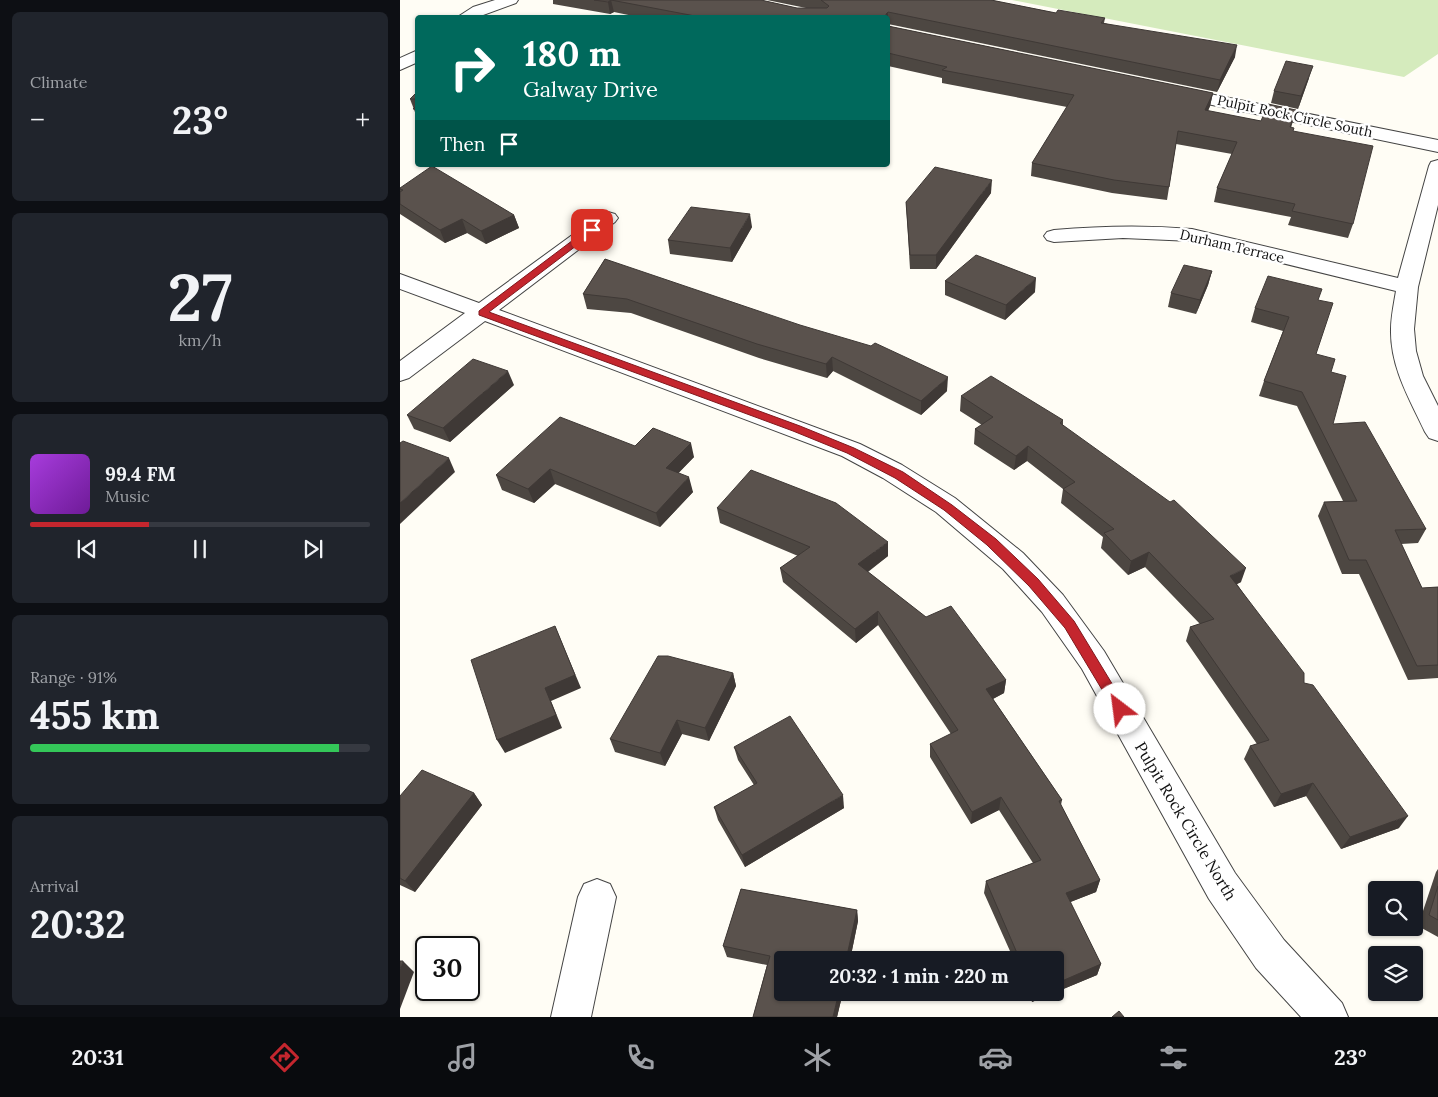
<!DOCTYPE html>
<meta charset="utf-8">
<style>
:root{--surface:#171b24;--page:#20242c;--text:#f1f3f6;--muted:#9ea1a6;--line:#363941;--accent:#c4262e}
body{margin:0;font-family:Lora,serif;background:var(--page);color:var(--text);height:100vh;display:flex;flex-direction:column;font-size:19px;white-space:nowrap}
*{box-sizing:border-box;margin:0}
p{font-size:16px;color:var(--muted)}
.icon{flex:none;width:28px;height:28px;fill:none;stroke:currentColor;stroke-width:2;stroke-linecap:round;stroke-linejoin:round}
.map{position:relative;flex:1;overflow:hidden}
.panel{display:flex;flex-direction:column;gap:12px;padding:12px;background:#0d0f14;width:400px}
.panel>*{flex:none}
.top-card{position:absolute;left:15px;top:15px;width:475px;height:152px;border-radius:5px;box-shadow:0 1px 4px #0004;background:#00695c;color:#fff;overflow:hidden}
.controls{position:absolute;left:968px;top:881px;display:grid;gap:10px}
.controls a{display:grid;place-items:center;width:55px;height:55px;border-radius:5px;background:var(--surface);box-shadow:0 1px 4px #0004;font-size:25px}
.speed{position:absolute;left:15px;top:936px;display:flex;gap:10px;font-size:25px;font-weight:700;text-align:center}
.speed>*{display:grid;place-content:center;width:65px;height:65px;border-radius:50%;background:var(--surface);box-shadow:0 1px 4px #0004;line-height:1}
.speed .limit{border:2px solid #111;border-radius:8px;background:#fff;color:#111}
.pin{position:absolute;display:grid;place-items:center;width:42px;height:42px;color:#fff;margin:-21px;border-radius:10px;box-shadow:0 2px 8px #0006}
.me{position:absolute;width:55px;margin:-28px;rotate:330deg;stroke-linejoin:round;filter:drop-shadow(0 0 4px #0008)}
.turn{display:flex;align-items:center;gap:18px;height:105px;padding:0 25px;font-size:22px}
.turn .icon{width:65px;height:65px;stroke-width:2.5}
.turn b{display:block;font-size:35px;line-height:42px}
.then{display:flex;align-items:center;height:48px;padding:0 25px;background:#0003;gap:10px;font-size:19px}
.big{font-size:38px;font-weight:800;line-height:1.1}
.panel .widget{flex:1;display:flex;flex-direction:column;justify-content:center;gap:8px;min-width:0;padding:0 18px;border-radius:8px;background:var(--page)}
.panel .dial{align-items:center;gap:0}
.dial b{font-size:65px;line-height:1}
.song{display:flex;align-items:center;gap:15px}
.cover{width:60px;height:60px;border-radius:8px;background:linear-gradient(135deg,hsl(280 70% 55%),hsl(280 70% 35%))}
.played{height:5px;border-radius:2px;background:linear-gradient(90deg,var(--accent) 35%,var(--line) 35%)}
.keys{display:flex;justify-content:space-around;direction:ltr}
.heat{display:flex;justify-content:space-between;align-items:center;font-size:28px;direction:ltr}
.charge{height:8px;border-radius:4px;background:linear-gradient(90deg,#34c759 91%,var(--line) 0)}
.trip{position:absolute;left:374px;top:951px;width:290px;height:50px;border-radius:5px;background:var(--surface);box-shadow:0 1px 4px #0004;font-weight:800;line-height:50px;text-align:center}
.tab-bar{display:flex;height:80px;justify-content:space-around;align-items:center;background:#090b0e;color:var(--muted)}
.tab-bar .icon{width:35px;height:35px}
.tab-bar .selected{color:var(--accent)}
.tab-bar b{font-size:22px;color:var(--text)}
main{display:flex;flex:1;min-height:0}
.map>svg:first-child{display:block}
</style>
<main>
<section class="panel">
<div class="widget"><p>Climate</p>
<div class="heat"><a>−</a><b class="big">23°</b><a>+</a></div>
</div>
<div class="widget dial"><b>27</b><p>km/h</p></div>
<div class="widget">
<div class="song"><i class="cover"></i><div><b>99.4 FM</b><p>Music</p></div></div>
<div class="played"></div>
<div class="keys"><svg class="icon" aria-label="previous" viewBox="0 0 24 24"><path d="M18 5L8 12l10 7zM5 5v14"/></svg><svg class="icon" aria-label="pause" viewBox="0 0 24 24"><path d="M8 5v14M16 5v14"/></svg><svg class="icon" aria-label="next" viewBox="0 0 24 24"><path d="M6 5l10 7-10 7zM19 5v14"/></svg></div>
</div>
<div class="widget"><p>Range · 91%</p><b class="big">455 km</b><div class="charge"></div></div>
<div class="widget"><p>Arrival</p><b class="big">20:32</b></div>
</section>
<div class="map">
<svg width="1038" height="1017" viewBox="0 0 1038 1017">
<rect width="100%" height="100%" fill="#fffdf5"/>
<polygon fill="#d5ebbd" points="612,0 1038,0 1038,54 1004,77"/>
<g fill="none" stroke-linecap="round" stroke-linejoin="round">
<defs>
<g id="street">
<polygon points="95,0 118,0 116,3 75,18 56,18 73,7"/>
<polygon points="18,50 18,62 0,70 0,58"/>
<polygon points="775,87 1038,140 1038,152 769,96 766,92 769,88"/>
<path d="M1038,160V205L1018,287L1014,329L1016,351L1023,376L1038,406V441L1029,438L1025,432C1010,400 990,367 991,329C991,317 994,303 996,291L792,241L723,238L654,242L647,240L644,236L647,232L654,230C700,226 746,225 792,229L998,278L1029,166L1031,162Z"/>
<polygon points="208,212 215,214 218,218 215,222 99,310 460,444 502,465 555,498 623,553 663,595 704,651 835,873 884,940 942,1003 948,1017 901,1017 856,968 809,899 682,669 642,612 603,569 536,512 483,478 442,456 85,321 9,378 0,381 0,361 65,313 0,289 0,274 79,303 201,214"/>
<polygon points="197,879 210,884 216,897 191,1017 151,1017 178,897 184,884"/>
</g>
</defs>
<use href="#street" stroke="#444" stroke-width="2"/>
<use href="#street" fill="#fff" fill-rule="evenodd"/>
</g>
<g fill="#4d4742">
<polygon points="153,0 361,0 397,8 406,8 367,0 591,0 656,13 705,18 704,23 835,57 817,92 488,24 488,18 243,18 214,12 210,14 153,4"/>
<polygon points="488,26 813,93 810,106 808,111 861,121 896,110 891,128 953,224 948,238 888,225 891,217 814,202 817,188 832,154 776,144 767,200 712,193 631,176 632,163 667,107 542,83 542,78 488,66"/>
<polygon points="909,78 898,109 871,103 874,91"/>
<polygon points="18,91 18,120 10,99"/>
<polygon points="0,188 114,215 119,228 86,244 67,233 45,243 0,214"/>
<polygon points="591,193 536,269 510,269 506,202"/>
<polygon points="352,227 332,262 270,254 268,240"/>
<polygon points="205,259 547,391 521,415 433,371 427,378 359,358 231,313 187,309 183,294"/>
<polygon points="812,271 808,285 796,314 768,307 771,293"/>
<polygon points="545,281 635,292 605,320 545,295"/>
<polygon points="918,300 916,354 931,372 933,424 1026,529 1018,543 1001,544 1022,588 1038,587 1038,678 1008,680 959,574 942,574 918,516 924,502 943,501 897,406 859,396 864,381 883,331 851,322 855,308"/>
<polygon points="114,385 50,442 14,429 7,415"/>
<polygon points="561,396 663,420 663,425 841,582 837,584 904,683 999,828 941,849 906,796 874,807 844,759 850,746 857,744 786,641 790,627 800,624 745,567 728,575 701,548 703,537 661,503 663,489 627,461 614,470 574,444 575,429 582,425 560,411"/>
<polygon points="235,446 294,457 278,473 293,492 260,527 155,484 134,503 102,490 96,475"/>
<polygon points="317,508 488,556 468,572 606,680 604,693 593,699 662,800 661,805 700,880 696,892 670,902 701,964 697,975 632,1002 628,992 655,992 655,960 614,960 584,893 586,881 633,863 599,810 571,824 530,757 530,744 551,734 478,625 456,643 383,582 380,568 398,556 320,523"/>
<polygon points="333,673 336,686 309,741 282,734 265,766 215,752 210,739"/>
<polygon points="334,747 444,808 345,867 318,820 314,807 354,785 338,760"/>
<polygon points="74,793 82,805 15,892 0,885 0,796"/>
<polygon points="1038,869 1038,937 1018,926 1036,872"/>
<polygon points="341,889 457,910 458,921 450,960 382,960 382,992 443,992 437,1017 353,1017 367,965 327,957 323,946"/>
</g>
<g fill="#3f3936">
<polygon points="211,0 214,12 210,14 208,2"/>
<polygon points="488,12 488,25 488,18 486,18 486,14"/>
<polygon points="837,45 835,57 817,92 820,80"/>
<polygon points="913,66 909,78 898,109 901,96"/>
<polygon points="813,93 810,106 802,123 805,110"/>
<polygon points="592,180 591,193 536,269 536,255"/>
<polygon points="350,214 352,227 332,262 330,248"/>
<polygon points="114,215 119,228 86,244 81,231"/>
<polygon points="62,219 67,233 45,243 40,230"/>
<polygon points="812,271 808,285 796,314 800,300"/>
<polygon points="636,278 635,292 605,320 606,305"/>
<polygon points="432,357 433,371 427,378 426,364"/>
<polygon points="108,371 114,385 50,442 43,428"/>
<polygon points="548,377 547,391 521,415 521,401"/>
<polygon points="291,443 294,457 270,482 266,468"/>
<polygon points="628,446 627,461 614,470 616,456"/>
<polygon points="49,458 55,472 0,524 0,503"/>
<polygon points="150,469 155,484 134,503 128,489"/>
<polygon points="289,477 293,492 260,527 256,513"/>
<polygon points="488,542 488,556 459,578 458,564"/>
<polygon points="749,552 745,567 728,575 731,561"/>
<polygon points="846,568 841,582 825,590 830,576"/>
<polygon points="478,611 478,625 456,643 455,629"/>
<polygon points="155,626 181,688 151,701 162,728 105,753 97,740 145,688"/>
<polygon points="333,673 336,686 309,741 305,728"/>
<polygon points="606,680 604,693 585,703 586,689"/>
<polygon points="277,720 282,734 265,766 260,753"/>
<polygon points="913,783 906,796 874,807 881,794"/>
<polygon points="74,793 82,805 15,892 5,881"/>
<polygon points="443,795 444,808 345,867 342,855"/>
<polygon points="601,797 599,810 571,824 572,812"/>
<polygon points="1008,816 999,828 941,849 950,837"/>
<polygon points="700,880 696,892 663,905 666,893"/>
<polygon points="457,910 458,921 450,960 446,960"/>
<polygon points="3,961 14,972 0,1009 0,969"/>
<polygon points="701,964 697,975 632,1002 634,992 655,992 655,984"/>
<polygon points="439,992 443,992 437,1017 433,1017"/>
</g>
<g fill="#5a524d" stroke="#3f3936">
<polygon points="194,0 361,0 397,8 427,8 429,6 421,0 591,0 656,13 658,10 705,18 701,23 837,45 820,80 488,12 486,14 486,18 292,18 295,16 211,0 208,2"/>
<polygon points="488,26 813,93 805,110 861,121 868,104 896,110 890,127 894,128 893,131 973,146 953,224 892,211 895,204 817,188 837,142 778,131 769,187 714,180 632,163 674,95 542,70 547,67 488,53"/>
<polygon points="886,61 913,66 901,96 874,91"/>
<polygon points="18,91 18,99 10,99"/>
<polygon points="18,104 18,109 13,109"/>
<polygon points="32,166 114,215 81,231 62,219 40,230 0,204 0,192 3,190 0,189 0,188"/>
<polygon points="535,167 592,180 536,255 510,255 506,202"/>
<polygon points="291,207 350,214 330,248 268,240"/>
<polygon points="576,255 636,278 606,305 545,281"/>
<polygon points="205,259 400,325 471,346 475,343 548,377 521,401 432,357 426,364 357,344 227,299 183,294"/>
<polygon points="784,265 812,271 800,300 771,293"/>
<polygon points="868,276 922,289 918,300 933,303 916,354 935,359 931,372 946,376 933,424 965,422 1026,529 995,530 1022,588 1038,587 1038,665 1017,666 966,560 949,560 924,502 957,501 902,392 864,381 889,317 855,308"/>
<polygon points="73,359 108,371 43,428 7,415"/>
<polygon points="591,376 663,420 660,423 770,502 774,500 846,568 830,576 904,673 904,683 913,685 1008,816 950,837 913,783 881,794 850,746 869,740 790,627 814,619 749,552 731,561 704,533 714,529 663,489 675,482 628,446 616,456 575,429 593,417 561,396"/>
<polygon points="160,417 235,446 253,428 291,443 266,468 289,477 256,513 150,469 128,489 96,475"/>
<polygon points="3,441 49,458 0,503 0,443"/>
<polygon points="351,470 436,503 488,542 458,564 526,617 551,606 606,680 586,689 662,800 659,801 700,880 666,893 701,964 655,984 655,960 620,960 586,881 641,860 601,797 572,812 530,744 558,730 478,611 455,629 380,568 410,547 317,508"/>
<polygon points="155,626 175,675 145,688 156,715 97,740 71,660"/>
<polygon points="258,656 268,656 333,673 305,728 277,720 260,753 210,739"/>
<polygon points="390,716 443,795 342,855 314,807 357,783 334,747"/>
<polygon points="22,770 74,793 5,881 0,878 0,796"/>
<polygon points="1038,886 1038,920 1029,915"/>
<polygon points="341,889 457,910 446,960 382,960 382,992 439,992 433,1017 353,1017 370,956 323,946"/>
<polygon points="0,961 3,961 0,969"/>
<polygon points="719,1011 724,1017 712,1017"/>
</g>
<polygon fill="#c4262e" stroke="#7f191e" points="189,228 197,230 89,312 400,426 454,448 503,472 552,505 596,539 638,579 674,621 725,705 727,709 725,713 720,714 716,713 665,628 629,586 587,545 544,510 495,478 447,453 393,431 79,315 79,311"/>
<g text-anchor="middle" dominant-baseline="central" stroke-width="5" stroke-linejoin="round" paint-order="stroke">
<g font-size="14" fill="#111" stroke="#fff">
<text transform="translate(895 116) rotate(12)">Pulpit Rock Circle South</text>
<text transform="translate(832 246) rotate(13)">Durham Terrace</text>
</g>
<g font-size="16" fill="#111" stroke="#fff">
<text transform="translate(786 821) rotate(59)">Pulpit Rock Circle North</text>
</g>
</g>
</svg>
<div class="controls">
<a><svg class="icon" aria-label="search" viewBox="0 0 24 24"><circle cx="10" cy="10" r="6"/><path d="M15 15l6 6"/></svg></a>
<a><svg class="icon" aria-label="layers" viewBox="0 0 24 24"><path d="M12 4l9 5-9 5-9-5zM3 14l9 5 9-5"/></svg></a>
</div>
<div class="speed"><div class="limit">30</div></div>
<div class="pin" style="left:192px;top:230px;background:#d93025"><svg class="icon" aria-label="arrive" viewBox="0 0 24 24"><path d="M6 21V4h12l-3 4 3 4H6"/></svg></div>
<svg class="me" style="left:720px;top:709px" viewBox="-20 -20 40 40"><circle r="19" fill="#fff"/><path d="M0-13L10 11 0 6-10 11z" fill="#c4262e"/></svg>
<div class="trip">20:32 · 1 min · 220 m</div>
<div class="top-card">
<div class="turn"><svg class="icon" aria-label="right" viewBox="0 0 24 24"><path d="M7 20v-9h11M14 6l5 5-5 5"/></svg><div><b>180 m</b>Galway Drive</div></div>
<div class="then">Then<svg class="icon" aria-label="arrive" viewBox="0 0 24 24"><path d="M6 21V4h12l-3 4 3 4H6"/></svg></div>
</div>
</div>
</main>
<nav class="tab-bar">
<b>20:31</b>
<svg class="icon selected" aria-label="directions" viewBox="0 0 24 24"><path d="M12 3l9 9-9 9-9-9zM9 14v-3h6M13 9l2 2-2 2"/></svg>
<svg class="icon" aria-label="music" viewBox="0 0 24 24"><path d="M9 18V5l10-2v13"/><circle cx="6" cy="18" r="3"/><circle cx="16" cy="16" r="3"/></svg>
<svg class="icon" aria-label="phone" viewBox="0 0 24 24"><path d="M5 4h4l2 5-3 2q2 4 5 5l2-3 5 2v4C11 20 4 13 5 4z"/></svg>
<svg class="icon" aria-label="climate" viewBox="0 0 24 24"><path d="M12 3v18M4 7l16 10M4 17L20 7"/></svg>
<svg class="icon" aria-label="car" viewBox="0 0 24 24"><path d="M5 17H2v-5l4-1 3-4h7l3 4 3 1v5h-3M9 17h6M6 11h13"/><circle cx="7" cy="17" r="2"/><circle cx="17" cy="17" r="2"/></svg>
<svg class="icon" aria-label="filters" viewBox="0 0 24 24"><path d="M4 7h16M4 17h16"/><circle cx="9" cy="7" r="2"/><circle cx="15" cy="17" r="2"/></svg>
<b>23°</b>
</nav>
